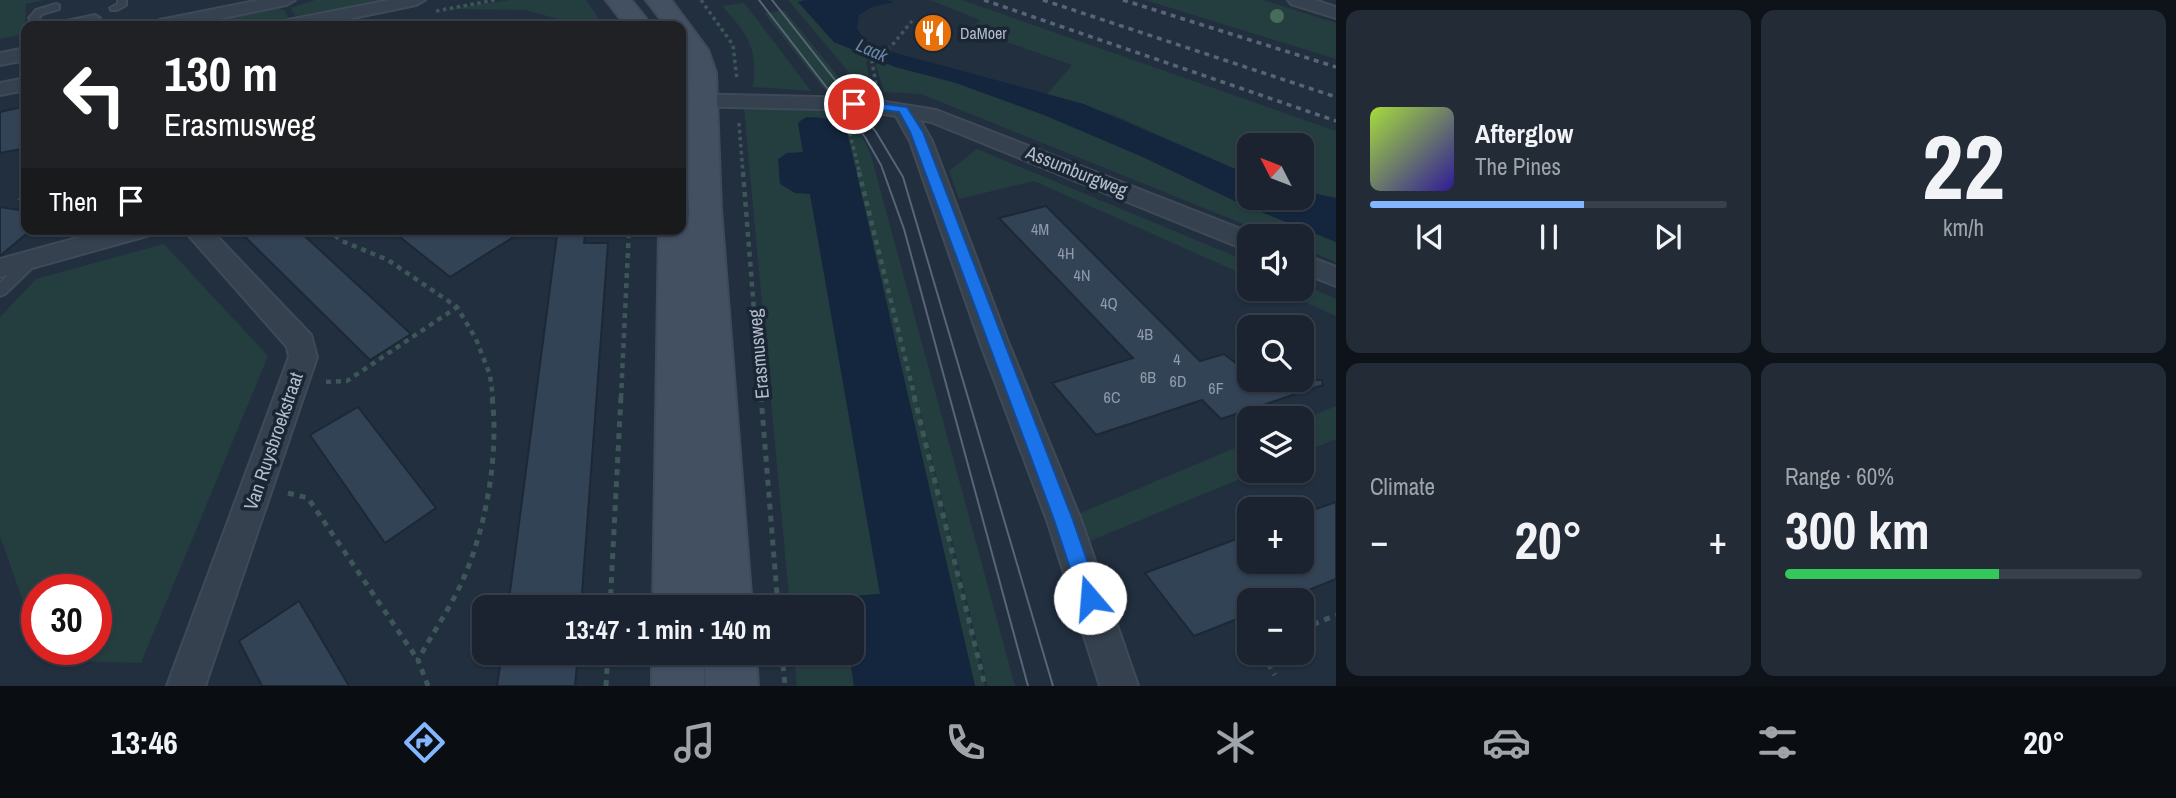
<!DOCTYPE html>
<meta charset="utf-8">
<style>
:root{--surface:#1a232f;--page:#232b37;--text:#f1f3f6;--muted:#9fa4aa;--line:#38404b;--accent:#82b6ff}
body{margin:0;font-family:"Archivo Narrow",sans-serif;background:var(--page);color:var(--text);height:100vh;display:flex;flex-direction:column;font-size:26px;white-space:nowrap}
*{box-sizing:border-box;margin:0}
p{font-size:23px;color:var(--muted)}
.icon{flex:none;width:38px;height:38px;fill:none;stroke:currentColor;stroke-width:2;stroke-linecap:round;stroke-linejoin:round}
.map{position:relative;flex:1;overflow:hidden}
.details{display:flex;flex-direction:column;gap:10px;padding:10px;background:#0e131a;width:840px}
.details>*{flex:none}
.top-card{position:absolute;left:21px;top:21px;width:665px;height:214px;border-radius:14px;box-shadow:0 2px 5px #0004,0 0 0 2px var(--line);background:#202124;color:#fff;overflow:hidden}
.needle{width:46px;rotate:312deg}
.buttons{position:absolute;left:1237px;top:133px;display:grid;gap:14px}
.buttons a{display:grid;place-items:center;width:77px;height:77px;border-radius:14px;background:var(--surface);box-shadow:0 2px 5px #0004,0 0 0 2px var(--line);font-size:35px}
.speed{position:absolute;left:21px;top:574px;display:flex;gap:14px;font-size:35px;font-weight:700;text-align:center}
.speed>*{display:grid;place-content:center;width:91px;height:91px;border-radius:50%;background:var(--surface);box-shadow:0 2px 5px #0004,0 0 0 2px var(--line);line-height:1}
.speed .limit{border:10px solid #d22;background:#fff;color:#111}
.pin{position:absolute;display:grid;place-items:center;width:60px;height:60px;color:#fff;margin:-30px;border:4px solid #fff;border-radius:50%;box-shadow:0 2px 7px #0007}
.me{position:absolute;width:77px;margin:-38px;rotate:342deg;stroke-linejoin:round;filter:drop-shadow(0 0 5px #0008)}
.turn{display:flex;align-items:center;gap:24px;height:147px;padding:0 28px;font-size:32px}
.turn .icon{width:91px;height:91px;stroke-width:2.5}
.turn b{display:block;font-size:49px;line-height:60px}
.then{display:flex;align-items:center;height:66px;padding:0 28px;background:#0003;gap:14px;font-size:26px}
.big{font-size:52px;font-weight:700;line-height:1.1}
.details .tile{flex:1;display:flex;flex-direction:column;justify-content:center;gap:10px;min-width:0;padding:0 24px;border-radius:14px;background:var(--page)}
.details .dial{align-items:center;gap:0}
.dial b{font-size:91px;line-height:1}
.song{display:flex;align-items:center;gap:21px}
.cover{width:84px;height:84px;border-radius:10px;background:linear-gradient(135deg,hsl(80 70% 55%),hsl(250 70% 35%))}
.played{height:7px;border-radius:4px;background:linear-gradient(90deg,var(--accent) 60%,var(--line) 60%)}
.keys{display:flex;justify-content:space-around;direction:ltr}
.heat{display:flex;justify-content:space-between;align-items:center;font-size:38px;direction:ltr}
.charge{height:10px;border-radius:5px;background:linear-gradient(90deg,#34c759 60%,var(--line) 0)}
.details .tiles{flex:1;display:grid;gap:10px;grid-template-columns:repeat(2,1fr)}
.trip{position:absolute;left:472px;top:595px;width:392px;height:70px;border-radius:14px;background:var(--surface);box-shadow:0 2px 5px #0004,0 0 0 2px var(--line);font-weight:700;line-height:70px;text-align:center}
.menu{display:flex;height:112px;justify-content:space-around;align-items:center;background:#0a0e13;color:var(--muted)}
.menu .icon{width:49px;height:49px}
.menu .selected{color:var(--accent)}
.menu b{font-size:32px;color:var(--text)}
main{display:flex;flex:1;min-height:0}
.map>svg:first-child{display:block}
</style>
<main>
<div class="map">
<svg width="1336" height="686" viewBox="0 0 1336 686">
<rect width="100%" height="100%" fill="#222f3f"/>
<g fill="#243e40">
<polygon points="0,0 43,0 26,4 25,34 0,39"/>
<polygon points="315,0 391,0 295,16 291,8"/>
<polygon points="510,0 586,0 604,26 584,26 525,10 449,9"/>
<polygon points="788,0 805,0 798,2 834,42 872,57 866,62 871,87 852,76"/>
<polygon points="930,0 962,0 1336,131 1336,198 1302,191 1302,145 1250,145 1249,175 1116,116 1047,94 1072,65 970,29 980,20"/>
<polygon points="1145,0 1263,0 1336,23 1336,59"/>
<path d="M744,3L749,9L811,91L753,87C758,47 748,35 722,6Z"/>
<polygon points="276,8 284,10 288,17 285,20 257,26 187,26"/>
<polygon points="784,10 850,91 825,90 764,13"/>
<polygon points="878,60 956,83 1044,115 1143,157 1239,203 1336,242 1336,262 1302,248 1302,236 1273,236 921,94 884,92 876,65"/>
<path d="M744,109L830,111L850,130L841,111L849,112L870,152L1015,686H988L896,312L985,686H975L847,132C836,120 811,110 798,123L803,153H787L795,193H810L880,594L853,596L845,607H790Z"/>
<polygon points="977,149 1249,262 1249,277 1034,181 959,199 949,171"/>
<polygon points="164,244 268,356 141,663 43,660 40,649 96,649 96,590 37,590 37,641 0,536 0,317 36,279"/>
<polygon points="1302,284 1336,299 1336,316 1276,289 1302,289"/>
<polygon points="1336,406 1336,439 1302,453 1302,420"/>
<polygon points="1249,442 1250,471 1259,471 1073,548 1064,520"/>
<polygon points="794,653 849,653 854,686 797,686"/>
</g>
<g fill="#14263e">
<polygon points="805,0 887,0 894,2 872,7 859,15 857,28 865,42 881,49 1084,104 1249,175 1250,198 1302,198 1302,191 1336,198 1336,242 1239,203 1143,157 1044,115 956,83 895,67 834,42 798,2"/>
<polygon points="806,117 830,119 847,131 975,686 854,686 849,653 852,653 852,607 845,607 846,601 853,596 880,594 810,194 795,193 780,184 778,159 787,153 803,152 798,123"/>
</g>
<g fill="#334356" stroke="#1d2836" stroke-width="2">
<polygon points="26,106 26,148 0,153 0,112"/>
<polygon points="1046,206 1200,361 1224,354 1250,374 1250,380 1322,380 1323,385 1221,419 1202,400 1096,435 1052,383 1133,358 999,218"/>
<polygon points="0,207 26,211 26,234 0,256"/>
<polygon points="237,229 297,229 411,334 370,360"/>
<polygon points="390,229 526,229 450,277"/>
<polygon points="557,235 585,235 584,243 608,243 581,607 508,607"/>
<polygon points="358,407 436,508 385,543 310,435"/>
<polygon points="1336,502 1336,579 1284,600 1250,600 1250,614 1194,636 1145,573 1250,534 1250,562 1302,562 1302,514"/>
<polygon points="299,601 349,686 262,686 239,641"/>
<polygon points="502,653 578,653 575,686 497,686"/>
</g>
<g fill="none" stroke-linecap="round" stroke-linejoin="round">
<defs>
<g id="service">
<polygon points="118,0 126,0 126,5 117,10 111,10 110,8 118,4"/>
<polygon points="56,4 59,5 59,9 42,14 39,18 41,23 48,25 95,15 100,18 66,26 34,26 29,18 36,10"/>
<polygon points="33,255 39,259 38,262 5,294 0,296 0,283 28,256"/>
</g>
<g id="minor">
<polygon points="260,0 295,0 286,5 186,26 151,26 160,20"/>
<polygon points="390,0 425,0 416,5 314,26 279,26 288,20"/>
<polygon points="1288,0 1315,0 1336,7 1336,18 1291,4"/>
<polygon points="26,48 26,60 0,65 0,53"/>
<polygon points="26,78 26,90 0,95 0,83"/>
<polygon points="681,94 861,98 936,110 1259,236 1250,236 1250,250 1241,248 931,122 920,120 932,141 1008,342 1081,520 1138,686 1100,686 1047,520 980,342 910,141 896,116 861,110 681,106"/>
<polygon points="681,201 713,203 717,209 713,215 681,217"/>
<polygon points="110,229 153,229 150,235 0,277 0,259"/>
<polygon points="183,229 210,229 311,335 317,357 205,686 167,686 289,357 287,347"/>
<polygon points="1302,254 1336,267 1336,286 1302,273"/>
</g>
<g id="secondary">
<polygon points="606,0 631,0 652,26 626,26"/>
<polygon points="646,0 671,0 708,50 716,73 721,209 752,607 653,607 659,229 681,229 681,219 689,223 688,73 681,48 681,26 666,26"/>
<rect x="652" y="653" width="52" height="33"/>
<polygon points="704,653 756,653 758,686 706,686"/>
</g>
</defs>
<use href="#service" stroke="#3f4a58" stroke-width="4"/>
<use href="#minor" stroke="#3f4a58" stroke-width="4"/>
<use href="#secondary" stroke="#3f4a58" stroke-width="4"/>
<g stroke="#3d5758" stroke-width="3.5" stroke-dasharray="3.5 3.5" stroke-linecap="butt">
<polyline points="701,0 733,45 737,80"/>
<polyline points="436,11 495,0"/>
<polyline points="876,84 872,62 894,43 912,21"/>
<polyline points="739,123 743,174"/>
<polyline points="848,126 860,174"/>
</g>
<g stroke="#3d5758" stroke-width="4.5" stroke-dasharray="5 5" stroke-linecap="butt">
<polyline points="743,172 761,398"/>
<polyline points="859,172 915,398"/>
<polyline points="19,201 26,195"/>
<polyline points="327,229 342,241 388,260 457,307 476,339 490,375 493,398"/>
<polyline points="326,382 347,381 457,307"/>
<polyline points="621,398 629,229"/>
</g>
<g stroke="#3d5758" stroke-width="5" stroke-dasharray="6 6" stroke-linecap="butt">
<polyline points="761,396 778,607"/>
<polyline points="914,396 985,686"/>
<polyline points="288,493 308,498 418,660"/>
<polyline points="610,607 621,396"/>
<polyline points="1302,629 1336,615"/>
<polyline points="782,653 785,686"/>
<polyline points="1262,653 1275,675"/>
<path d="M428,686L418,660C433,632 453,604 465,575C487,523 499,452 492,396"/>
<polyline points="606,686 608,653"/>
</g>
<use href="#service" fill="#36414f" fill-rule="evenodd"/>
<use href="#minor" fill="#36414f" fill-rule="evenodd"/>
<use href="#secondary" fill="#435062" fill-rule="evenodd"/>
<g stroke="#576576" stroke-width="2">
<polyline points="759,0 865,137 881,165 904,229 1028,686"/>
<polyline points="772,0 876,132 903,177 1053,686"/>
</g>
<g stroke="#576576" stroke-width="3.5" stroke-dasharray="5 5" stroke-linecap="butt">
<polyline points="984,0 1336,121"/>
<polyline points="1043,0 1336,97"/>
<polyline points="1123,0 1336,67"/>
</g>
</g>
<circle fill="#486c5b" cx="1277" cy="16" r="7"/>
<polygon fill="#1a73e8" stroke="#114b97" stroke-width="2" points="854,100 907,107 923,132 1073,520 1100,598 1097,605 1090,608 1083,605 1080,598 1054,520 910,132 899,112 850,106 848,104"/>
<defs>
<symbol id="restaurant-disc" viewBox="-11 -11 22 22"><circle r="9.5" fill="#e8710a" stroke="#1b2634"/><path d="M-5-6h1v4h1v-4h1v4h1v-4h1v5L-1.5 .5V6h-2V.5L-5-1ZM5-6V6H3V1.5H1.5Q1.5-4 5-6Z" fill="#fff"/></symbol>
</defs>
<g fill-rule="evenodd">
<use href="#restaurant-disc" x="911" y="11" width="44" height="44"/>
</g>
<g text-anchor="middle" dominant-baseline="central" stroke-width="7" stroke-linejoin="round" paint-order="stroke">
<g font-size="16" fill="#b2bcca" stroke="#1b2634" text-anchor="start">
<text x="960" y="33">DaMoer</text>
</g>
<g font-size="16" fill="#909cab">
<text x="1040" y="229">4M</text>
<text x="1066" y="253">4H</text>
<text x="1082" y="275">4N</text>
<text x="1109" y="303">4Q</text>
<text x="1145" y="334">4B</text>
<text x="1177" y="359">4</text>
<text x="1148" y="377">6B</text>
<text x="1178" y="381">6D</text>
<text x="1216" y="388">6F</text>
<text x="1112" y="397">6C</text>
</g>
<g font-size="18" font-style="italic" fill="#6887ac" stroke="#1b2634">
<text transform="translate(872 50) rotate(24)">Laak</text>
</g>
<g font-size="19" fill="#b2bcca" stroke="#1b2634">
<text transform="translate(1077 171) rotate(22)">Assumburgweg</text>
<text transform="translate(758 354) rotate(-95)">Erasmusweg</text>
<text transform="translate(273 441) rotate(-71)">Van Ruysbroekstraat</text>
</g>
</g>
</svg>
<div class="buttons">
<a><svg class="needle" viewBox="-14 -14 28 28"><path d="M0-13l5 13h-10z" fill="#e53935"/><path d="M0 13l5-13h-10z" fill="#9fa4aa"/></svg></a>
<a><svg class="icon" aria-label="sound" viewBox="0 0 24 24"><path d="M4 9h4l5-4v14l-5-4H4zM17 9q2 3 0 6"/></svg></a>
<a><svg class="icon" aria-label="search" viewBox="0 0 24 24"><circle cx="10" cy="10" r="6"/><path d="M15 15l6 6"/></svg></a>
<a><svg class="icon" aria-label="layers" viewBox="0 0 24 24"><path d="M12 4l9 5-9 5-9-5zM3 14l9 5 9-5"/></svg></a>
<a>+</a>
<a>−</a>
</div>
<div class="speed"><div class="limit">30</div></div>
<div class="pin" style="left:854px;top:104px;background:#d93025"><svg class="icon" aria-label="arrive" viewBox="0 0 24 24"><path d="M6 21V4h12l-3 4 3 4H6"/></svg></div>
<svg class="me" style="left:1090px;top:598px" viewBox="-20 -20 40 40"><circle r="19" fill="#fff"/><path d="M0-13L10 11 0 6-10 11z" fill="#1a73e8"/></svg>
<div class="trip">13:47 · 1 min · 140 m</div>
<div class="top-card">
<div class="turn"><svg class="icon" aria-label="left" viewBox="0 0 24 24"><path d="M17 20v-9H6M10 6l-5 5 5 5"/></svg><div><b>130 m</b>Erasmusweg</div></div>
<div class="then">Then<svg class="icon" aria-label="arrive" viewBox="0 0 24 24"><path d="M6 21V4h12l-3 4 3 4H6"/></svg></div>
</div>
</div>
<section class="details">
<div class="tiles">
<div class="tile">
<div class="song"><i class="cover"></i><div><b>Afterglow</b><p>The Pines</p></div></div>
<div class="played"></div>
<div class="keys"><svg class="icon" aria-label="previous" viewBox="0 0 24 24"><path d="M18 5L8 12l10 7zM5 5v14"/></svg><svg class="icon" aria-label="pause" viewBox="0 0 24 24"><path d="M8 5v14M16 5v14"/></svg><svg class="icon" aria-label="next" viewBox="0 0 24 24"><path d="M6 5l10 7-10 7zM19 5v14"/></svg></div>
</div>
<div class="tile dial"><b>22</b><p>km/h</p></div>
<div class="tile"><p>Climate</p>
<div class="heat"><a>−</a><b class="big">20°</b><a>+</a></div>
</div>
<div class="tile"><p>Range · 60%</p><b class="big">300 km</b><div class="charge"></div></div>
</div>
</section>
</main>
<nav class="menu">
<b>13:46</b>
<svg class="icon selected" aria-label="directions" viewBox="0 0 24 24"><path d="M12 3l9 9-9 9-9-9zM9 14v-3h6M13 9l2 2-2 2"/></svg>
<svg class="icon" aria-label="music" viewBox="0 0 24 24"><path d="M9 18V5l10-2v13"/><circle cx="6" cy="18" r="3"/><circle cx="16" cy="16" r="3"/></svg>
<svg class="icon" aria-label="phone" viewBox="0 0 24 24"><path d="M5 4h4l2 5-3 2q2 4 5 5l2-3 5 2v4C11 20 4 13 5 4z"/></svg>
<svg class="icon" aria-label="climate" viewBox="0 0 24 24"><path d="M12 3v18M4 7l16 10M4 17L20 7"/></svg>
<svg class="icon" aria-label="car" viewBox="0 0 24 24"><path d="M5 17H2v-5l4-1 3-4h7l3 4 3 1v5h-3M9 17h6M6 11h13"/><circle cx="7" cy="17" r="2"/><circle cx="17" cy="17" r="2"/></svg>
<svg class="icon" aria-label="filters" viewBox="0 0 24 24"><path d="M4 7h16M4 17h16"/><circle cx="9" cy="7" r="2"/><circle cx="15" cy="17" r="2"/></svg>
<b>20°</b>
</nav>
